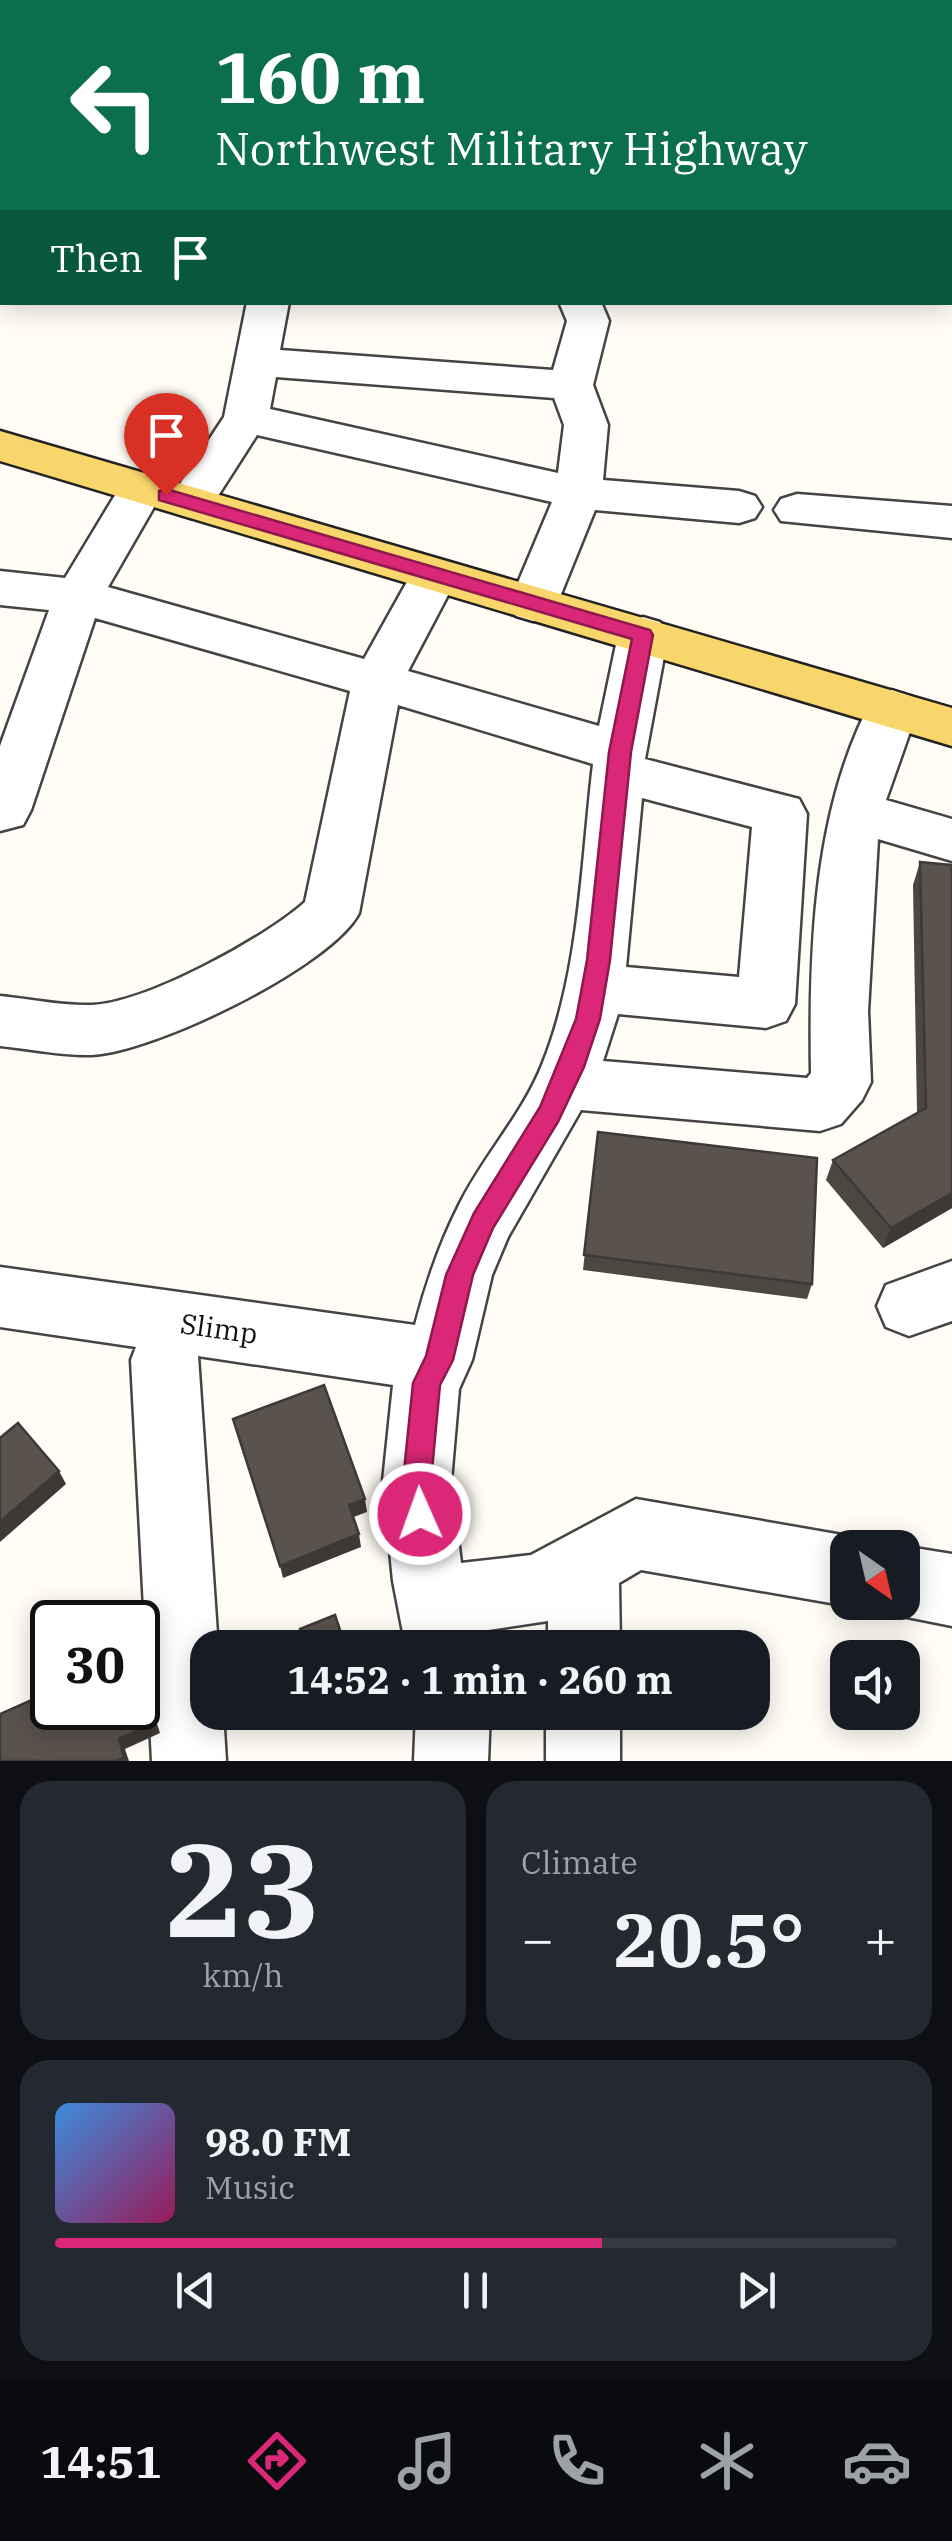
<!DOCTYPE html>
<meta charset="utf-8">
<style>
:root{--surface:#171b24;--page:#242831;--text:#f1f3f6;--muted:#9ea1a6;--line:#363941;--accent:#db2777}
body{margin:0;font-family:"IBM Plex Serif",serif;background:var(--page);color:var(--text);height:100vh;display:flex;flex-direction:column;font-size:38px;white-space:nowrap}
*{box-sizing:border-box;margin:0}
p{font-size:32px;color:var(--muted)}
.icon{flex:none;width:55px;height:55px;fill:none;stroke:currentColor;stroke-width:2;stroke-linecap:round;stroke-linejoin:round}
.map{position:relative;height:1761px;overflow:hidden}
.drawer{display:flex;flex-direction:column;gap:20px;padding:20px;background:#0d0f14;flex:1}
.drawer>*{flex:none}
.guide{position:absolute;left:0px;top:0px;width:952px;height:305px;box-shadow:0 5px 25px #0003;background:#0b6e4f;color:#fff;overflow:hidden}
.needle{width:65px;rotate:146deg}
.tools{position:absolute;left:830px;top:1530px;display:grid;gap:20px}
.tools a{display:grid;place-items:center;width:90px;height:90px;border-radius:20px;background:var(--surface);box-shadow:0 5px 25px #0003;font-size:50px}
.speed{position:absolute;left:30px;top:1600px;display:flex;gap:20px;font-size:50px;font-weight:700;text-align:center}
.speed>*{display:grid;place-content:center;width:130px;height:130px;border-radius:50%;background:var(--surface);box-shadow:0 5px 25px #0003;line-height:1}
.speed .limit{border:5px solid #111;border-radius:15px;background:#fff;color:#111}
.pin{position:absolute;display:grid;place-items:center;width:85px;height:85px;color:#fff;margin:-102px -42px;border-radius:50% 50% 50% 0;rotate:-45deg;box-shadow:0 0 10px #0007}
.pin .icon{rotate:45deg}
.me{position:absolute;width:110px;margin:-55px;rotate:358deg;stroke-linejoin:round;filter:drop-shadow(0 0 8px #0008)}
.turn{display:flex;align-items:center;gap:35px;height:210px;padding:0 50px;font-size:45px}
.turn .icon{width:130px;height:130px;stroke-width:2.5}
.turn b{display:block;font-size:70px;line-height:85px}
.then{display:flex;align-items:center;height:95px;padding:0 50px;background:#0003;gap:20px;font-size:38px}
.big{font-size:75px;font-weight:800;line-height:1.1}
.drawer .widget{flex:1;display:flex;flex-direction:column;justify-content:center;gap:15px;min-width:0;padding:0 35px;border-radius:30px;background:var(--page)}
.drawer .dial{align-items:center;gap:0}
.dial b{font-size:130px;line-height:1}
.song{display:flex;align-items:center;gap:30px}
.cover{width:120px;height:120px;border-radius:15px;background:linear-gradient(135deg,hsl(210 70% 55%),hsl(330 70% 35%))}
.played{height:10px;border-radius:5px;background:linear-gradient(90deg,var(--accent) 65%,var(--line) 65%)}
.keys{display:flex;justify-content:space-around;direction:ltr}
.heat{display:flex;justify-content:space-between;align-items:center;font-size:55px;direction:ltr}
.drawer .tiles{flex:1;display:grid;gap:20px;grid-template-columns:1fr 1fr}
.widget:last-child{grid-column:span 2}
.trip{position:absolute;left:190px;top:1630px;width:580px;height:100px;border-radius:30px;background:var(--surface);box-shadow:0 5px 25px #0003;font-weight:800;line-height:100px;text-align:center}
.tab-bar{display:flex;height:160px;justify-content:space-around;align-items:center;background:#090b0e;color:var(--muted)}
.tab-bar .icon{width:70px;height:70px}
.tab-bar .current{color:var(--accent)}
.tab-bar b{font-size:45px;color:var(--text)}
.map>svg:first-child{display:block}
</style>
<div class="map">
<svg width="952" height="1761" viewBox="0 0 952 1761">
<rect width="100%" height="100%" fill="#fffdf5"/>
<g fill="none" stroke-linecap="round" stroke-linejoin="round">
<defs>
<g id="minor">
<rect x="950" y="13" width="2" height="22"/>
<polygon points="0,130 2,131 2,155 0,154"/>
<polygon points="952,139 952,163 950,164 950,140"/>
<path d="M247,302H289L280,350L553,370L567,321L559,302H601L609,321L593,385L608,425L603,480L739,491L755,496L762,507L755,518L739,523L595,510L557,604L550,616L533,621L516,616L509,604L552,502L257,435L207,513L191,518L175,513L168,502L224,417ZM276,377L554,398L564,425L558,473L270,409Z"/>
<path d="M142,473L158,477L165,488L108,587L364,659L417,564L434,559L451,564L458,576L408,671L599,726L618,635L626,622L643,617L660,622L668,635L645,759L799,799L807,814L795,1004L786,1021L766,1028L618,1014L603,1061L807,1078L811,1073C809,950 813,806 874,696L892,690L910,696L918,709L886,800L952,819V861L878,839L868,1011L871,1082L862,1100L841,1124L820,1131L581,1110L508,1237L492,1275L472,1360L459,1389L451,1481L461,1563L531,1555L636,1499L848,1536L873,1546L848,1548V1602H857L848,1606L641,1570L619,1583L620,1648H548V1621L475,1632L478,1648H406L393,1581L383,1481L393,1385L198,1356L218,1648H208V1712H223L226,1761H152L131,1360L136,1347L0,1327V1267L415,1325C426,1283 440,1242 460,1203C484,1155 522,1115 542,1065C580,971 581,864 593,764L398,705L359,913C331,967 154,1052 92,1055C62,1056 30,1049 0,1046V996C30,999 62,1006 92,1005C146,1003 265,938 305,902L350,691L95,618L31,810L23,825L0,831V746L49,610L0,605V571L65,578L126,477ZM642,798L752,827L739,977L626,967Z"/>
<polygon points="797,494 952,506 952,538 781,521 774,510 781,499"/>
<polygon points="952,1261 952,1321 909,1336 886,1327 877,1306 886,1285"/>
<polygon points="902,1546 952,1554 952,1626 902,1616 877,1606 876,1602 902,1602 902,1548 897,1548"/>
<polygon points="416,1712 490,1712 488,1761 414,1761"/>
<rect x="546" y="1712" width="74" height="49"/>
</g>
<polygon id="major" points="0,431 952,708 952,746 0,461"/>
</defs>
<use href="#minor" stroke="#444" stroke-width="5"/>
<use href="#major" stroke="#222" stroke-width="5"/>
<use href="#minor" fill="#fff" fill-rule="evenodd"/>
<use href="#major" fill="#f9d66b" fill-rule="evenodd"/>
</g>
<g fill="#4d4742">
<polygon points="920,862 952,1208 883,1248 826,1180 833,1160 917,1113 913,885"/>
<polygon points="598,1132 812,1284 807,1299 583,1270"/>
</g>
<g fill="#3f3936">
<polygon points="952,1193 952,1208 883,1248 891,1228"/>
<polygon points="59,1471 66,1484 0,1542 0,1522"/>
<polygon points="365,1499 367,1512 351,1518 349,1505"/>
<polygon points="359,1534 361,1547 283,1578 280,1566"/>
<polygon points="138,1664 160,1733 125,1749 129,1761 116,1761 119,1739 138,1671"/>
</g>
<g fill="#5a524d" stroke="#3f3936" stroke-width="2.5">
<polygon points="920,862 952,865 952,1193 891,1228 833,1160 926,1108"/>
<polygon points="598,1132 817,1158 812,1284 584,1255"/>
<polygon points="324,1385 365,1499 349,1505 359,1534 280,1566 233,1419"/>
<polygon points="18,1423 59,1471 0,1522 0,1438"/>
<polygon points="335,1615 346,1648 305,1648 300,1629"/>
<polygon points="138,1671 154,1723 119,1739 124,1757 116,1761 0,1761 0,1714 52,1691 52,1708 138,1708"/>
</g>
<polygon fill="#db2777" stroke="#8e194d" stroke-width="2.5" points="166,489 650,630 653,635 631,752 610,960 600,1019 584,1067 558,1122 493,1228 473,1275 453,1360 440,1385 431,1481 435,1514 431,1524 420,1529 410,1524 403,1481 413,1383 426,1356 446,1275 474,1213 540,1107 576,1019 587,960 609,752 632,639 159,500 159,491"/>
<g text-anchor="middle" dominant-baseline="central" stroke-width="10" stroke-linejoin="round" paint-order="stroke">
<g font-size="28" fill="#111" stroke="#fff">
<text transform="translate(219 1328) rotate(8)">Slimp</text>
</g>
</g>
</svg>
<div class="tools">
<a><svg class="needle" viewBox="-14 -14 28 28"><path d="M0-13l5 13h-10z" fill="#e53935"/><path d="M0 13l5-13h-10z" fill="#9ea1a6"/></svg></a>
<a><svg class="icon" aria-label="sound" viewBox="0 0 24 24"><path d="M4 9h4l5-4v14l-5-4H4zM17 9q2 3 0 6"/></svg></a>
</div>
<div class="speed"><div class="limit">30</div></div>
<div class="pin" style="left:166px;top:495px;background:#d93025"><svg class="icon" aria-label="arrive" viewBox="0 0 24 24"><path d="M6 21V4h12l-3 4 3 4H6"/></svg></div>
<svg class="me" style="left:420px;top:1514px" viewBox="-20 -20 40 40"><circle r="17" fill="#db2777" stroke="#fff" stroke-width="3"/><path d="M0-11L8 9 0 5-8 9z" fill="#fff"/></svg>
<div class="trip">14:52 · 1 min · 260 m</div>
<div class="guide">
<div class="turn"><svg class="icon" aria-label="left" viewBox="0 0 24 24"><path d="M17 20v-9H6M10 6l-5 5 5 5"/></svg><div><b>160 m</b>Northwest Military Highway</div></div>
<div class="then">Then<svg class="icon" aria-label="arrive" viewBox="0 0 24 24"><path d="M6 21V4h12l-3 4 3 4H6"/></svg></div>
</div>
</div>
<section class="drawer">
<div class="tiles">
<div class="widget dial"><b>23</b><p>km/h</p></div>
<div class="widget"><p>Climate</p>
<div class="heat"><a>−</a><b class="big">20.5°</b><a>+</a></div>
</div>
<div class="widget">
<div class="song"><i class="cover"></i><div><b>98.0 FM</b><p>Music</p></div></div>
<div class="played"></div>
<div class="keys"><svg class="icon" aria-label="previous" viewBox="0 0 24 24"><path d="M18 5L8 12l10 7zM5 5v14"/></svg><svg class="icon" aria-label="pause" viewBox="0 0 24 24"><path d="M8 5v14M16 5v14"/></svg><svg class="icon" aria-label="next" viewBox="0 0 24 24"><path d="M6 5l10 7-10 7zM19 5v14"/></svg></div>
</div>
</div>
</section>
<nav class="tab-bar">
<b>14:51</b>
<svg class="icon current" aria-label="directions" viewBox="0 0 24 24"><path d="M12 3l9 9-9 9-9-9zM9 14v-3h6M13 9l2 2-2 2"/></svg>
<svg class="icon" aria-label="music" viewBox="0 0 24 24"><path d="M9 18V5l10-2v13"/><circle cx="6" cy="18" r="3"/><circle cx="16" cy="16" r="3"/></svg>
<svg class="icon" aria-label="phone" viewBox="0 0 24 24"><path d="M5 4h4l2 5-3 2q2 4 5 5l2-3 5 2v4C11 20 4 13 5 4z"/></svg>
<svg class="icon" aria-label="climate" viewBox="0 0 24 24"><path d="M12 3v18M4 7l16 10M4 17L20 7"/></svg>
<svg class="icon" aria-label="car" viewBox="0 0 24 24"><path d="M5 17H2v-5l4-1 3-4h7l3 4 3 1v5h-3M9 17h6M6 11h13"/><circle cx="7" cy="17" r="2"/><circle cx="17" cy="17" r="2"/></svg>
</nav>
